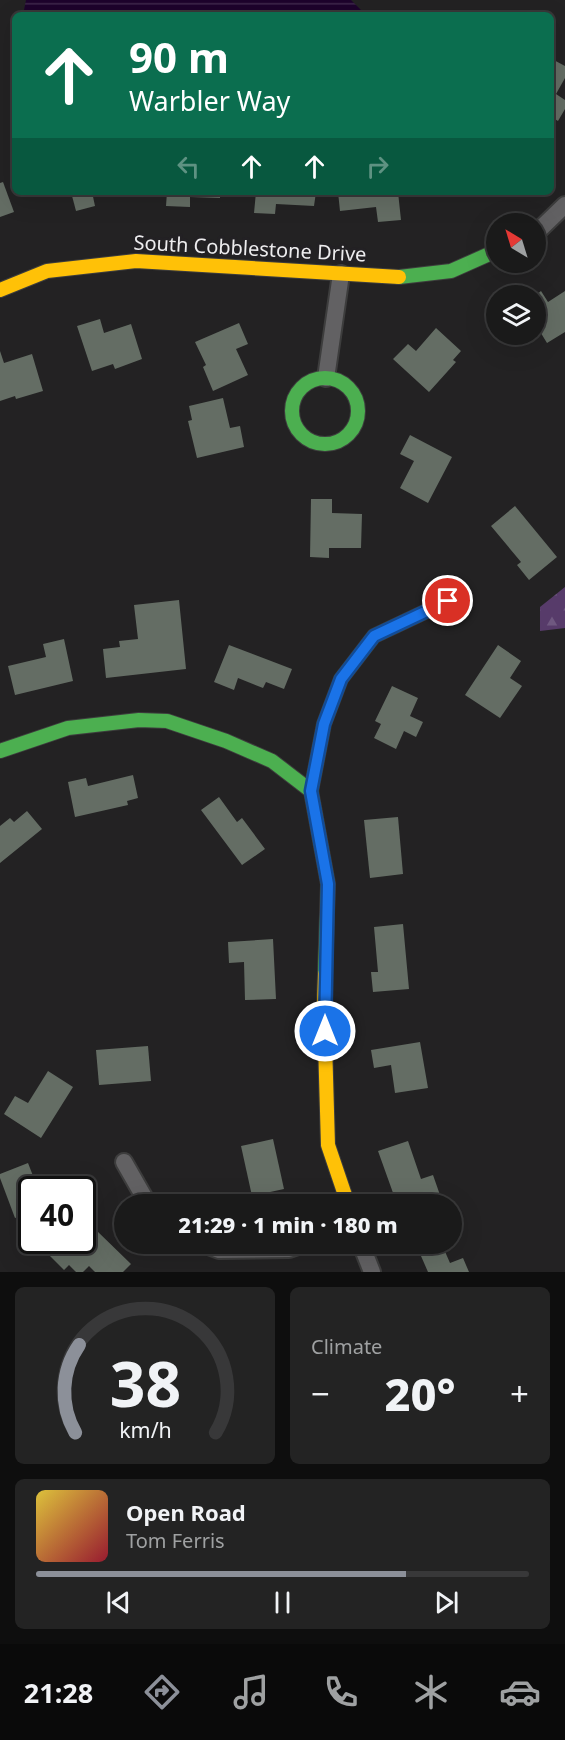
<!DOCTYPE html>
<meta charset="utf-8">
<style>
:root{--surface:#1a1a1a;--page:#232323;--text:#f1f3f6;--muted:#9fa1a2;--line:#383839;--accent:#8c9099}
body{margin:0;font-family:"Noto Sans",sans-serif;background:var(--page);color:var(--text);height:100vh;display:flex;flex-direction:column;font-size:22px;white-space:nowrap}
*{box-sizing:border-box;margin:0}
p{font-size:20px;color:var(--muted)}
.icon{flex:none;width:33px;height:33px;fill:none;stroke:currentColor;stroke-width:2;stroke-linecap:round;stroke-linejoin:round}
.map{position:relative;height:1272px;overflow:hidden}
.drawer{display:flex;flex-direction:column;gap:15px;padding:15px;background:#0e0e0e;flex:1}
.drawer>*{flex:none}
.hud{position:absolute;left:12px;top:12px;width:542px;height:183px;border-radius:9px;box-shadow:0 6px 24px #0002,0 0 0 2px var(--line);background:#0b6e4f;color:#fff;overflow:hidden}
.needle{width:39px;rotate:322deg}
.fabs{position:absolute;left:486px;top:213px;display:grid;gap:12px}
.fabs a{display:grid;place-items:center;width:60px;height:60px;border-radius:50%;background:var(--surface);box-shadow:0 6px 24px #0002,0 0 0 2px var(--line);font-size:30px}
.speed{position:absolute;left:18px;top:1176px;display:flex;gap:12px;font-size:30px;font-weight:700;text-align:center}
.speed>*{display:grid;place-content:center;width:78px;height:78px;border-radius:50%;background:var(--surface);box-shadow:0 6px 24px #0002,0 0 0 2px var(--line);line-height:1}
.speed .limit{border:3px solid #111;border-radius:9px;background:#fff;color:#111}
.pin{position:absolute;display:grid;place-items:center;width:51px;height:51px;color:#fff;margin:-26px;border:3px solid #fff;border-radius:50%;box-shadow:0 2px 6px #0007}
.me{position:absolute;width:66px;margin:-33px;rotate:0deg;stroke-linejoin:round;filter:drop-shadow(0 0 4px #0008)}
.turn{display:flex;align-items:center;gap:21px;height:126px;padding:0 18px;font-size:27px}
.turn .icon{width:78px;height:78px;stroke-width:2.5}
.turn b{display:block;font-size:42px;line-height:51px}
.lanes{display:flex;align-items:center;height:57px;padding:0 18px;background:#0003;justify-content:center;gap:30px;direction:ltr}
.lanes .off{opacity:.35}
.big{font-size:45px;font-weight:800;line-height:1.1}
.drawer .tile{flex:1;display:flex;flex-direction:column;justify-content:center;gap:9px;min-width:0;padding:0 21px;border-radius:9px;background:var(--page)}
.drawer .dial{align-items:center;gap:0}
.dial svg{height:156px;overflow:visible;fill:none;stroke:var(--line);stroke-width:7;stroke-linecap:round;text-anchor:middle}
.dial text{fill:var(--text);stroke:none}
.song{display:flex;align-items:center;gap:18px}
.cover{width:72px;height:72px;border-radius:9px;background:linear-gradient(135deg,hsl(50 70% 55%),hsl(350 70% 35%))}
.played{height:6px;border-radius:3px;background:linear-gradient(90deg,var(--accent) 75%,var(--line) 75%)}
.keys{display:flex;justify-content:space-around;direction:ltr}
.heat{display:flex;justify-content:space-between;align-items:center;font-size:33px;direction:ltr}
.drawer .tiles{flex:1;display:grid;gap:15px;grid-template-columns:1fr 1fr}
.tile:last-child{grid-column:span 2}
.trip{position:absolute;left:114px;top:1194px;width:348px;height:60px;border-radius:30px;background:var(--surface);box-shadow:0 6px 24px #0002,0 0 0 2px var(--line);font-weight:800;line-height:60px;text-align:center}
.menu{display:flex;height:96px;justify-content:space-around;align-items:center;background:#0a0a0a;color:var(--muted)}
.menu .icon{width:42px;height:42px}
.menu .selected{color:var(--accent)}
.menu b{font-size:27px;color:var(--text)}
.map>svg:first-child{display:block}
</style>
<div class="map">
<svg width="565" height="1272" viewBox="0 0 565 1272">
<defs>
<pattern id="forest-firs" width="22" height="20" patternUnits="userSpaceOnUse" patternTransform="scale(1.5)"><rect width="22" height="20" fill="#573b6a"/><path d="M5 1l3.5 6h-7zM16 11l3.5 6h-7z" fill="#6f5880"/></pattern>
<pattern id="water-rules" width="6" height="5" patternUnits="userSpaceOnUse" patternTransform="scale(1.5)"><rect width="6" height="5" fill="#1d032c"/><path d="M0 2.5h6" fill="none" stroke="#3e284b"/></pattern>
</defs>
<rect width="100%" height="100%" fill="#232223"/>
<polygon fill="url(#forest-firs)" points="565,587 565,628 540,631 540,607"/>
<polygon fill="url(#water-rules)" points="26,0 351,0 366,15 23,15"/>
<g fill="#646d64">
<polygon points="550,58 565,66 565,78 556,94 565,100 565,109 558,121 550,116"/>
<polygon points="3,182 14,212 0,217 0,183"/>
<polygon points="71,192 92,192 95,206 76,211"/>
<polygon points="167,192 220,192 220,198 190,197 190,207 166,206"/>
<polygon points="256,192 316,192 314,206 276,204 275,214 254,213"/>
<polygon points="338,192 398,192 401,220 378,222 376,207 340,211"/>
<polygon points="541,291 548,302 565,291 565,332 547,343 536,325 536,295"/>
<polygon points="100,319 104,333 131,324 142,359 115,369 113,364 92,371 77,326"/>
<polygon points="239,323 248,344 236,349 248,375 213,391 203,367 206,365 195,342"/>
<polygon points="436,328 461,351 453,360 456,362 429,392 393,359 408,344 416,351"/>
<polygon points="0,351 4,363 32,354 43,391 16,399 15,396 0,401"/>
<polygon points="223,398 230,428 240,426 244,447 197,458 188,421 192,420 189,406"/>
<polygon points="410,435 452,457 428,503 400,488 414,461 400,454"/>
<polygon points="311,499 332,499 332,513 362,514 361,548 329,548 329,558 310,557"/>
<polygon points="515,506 557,557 529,580 517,565 521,562 491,526"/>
<polygon points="179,600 186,669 106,678 103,649 120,647 119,641 138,639 134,605"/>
<polygon points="64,639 73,681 15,695 8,666 46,657 43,644"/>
<polygon points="229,645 292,669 284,689 266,682 263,688 238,678 234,690 214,682"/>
<polygon points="498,645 521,661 510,678 522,686 500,718 465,695"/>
<polygon points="392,686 418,698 410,716 423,722 416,737 404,731 396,749 374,738 381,724 375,721"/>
<polygon points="133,775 138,798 127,801 128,805 75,817 68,782 86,778 88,786"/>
<polygon points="219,797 237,822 242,818 265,849 242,865 201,810"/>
<polygon points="27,811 42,829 0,863 0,826 10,818 14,822"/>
<polygon points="398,817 403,874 370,878 364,820"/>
<polygon points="403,924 409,989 373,992 371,972 378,972 374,927"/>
<polygon points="273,939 276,999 245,1000 244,962 229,963 228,942"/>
<polygon points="420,1042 428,1088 395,1093 391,1065 374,1068 371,1050"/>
<polygon points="148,1046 151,1081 99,1085 96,1050"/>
<polygon points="48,1071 73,1087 41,1138 4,1114 15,1096 28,1103"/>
<polygon points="273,1139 284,1189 252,1196 241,1146"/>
<polygon points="408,1141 421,1179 433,1175 440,1195 412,1204 397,1204 378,1151"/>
<polygon points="28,1163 37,1186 57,1178 61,1190 32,1190 32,1212 15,1218 0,1178 0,1174"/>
<polygon points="82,1228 91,1236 96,1230 131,1264 123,1272 95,1272 89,1266 83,1272 76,1272 69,1265 64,1270 48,1254 61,1240 82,1240"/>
<polygon points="443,1247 450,1263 463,1258 469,1272 428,1272 421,1256"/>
</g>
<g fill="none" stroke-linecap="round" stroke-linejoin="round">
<defs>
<g id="street">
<polyline points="536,233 565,205"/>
<polyline points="326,378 341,274"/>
<polyline points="124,1162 148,1204"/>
<polyline points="203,1244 219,1250 289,1249 304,1244"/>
<polyline points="361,1244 372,1272"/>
</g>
<g id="fast">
<polyline points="399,277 451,271 496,251"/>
<circle cx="325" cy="411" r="33"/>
<polyline points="0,751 68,728 139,720 167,721 226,741 272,761 311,791 328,884 325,974"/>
<polyline points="311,791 324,724 341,679 374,636 448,601"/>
</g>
<g id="slow">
<polyline points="0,290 47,271 136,261 399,277"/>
<polyline points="325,974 324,1008 328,1145 348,1204"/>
</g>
</defs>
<use href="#street" stroke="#3d3d3d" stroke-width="20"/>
<use href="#fast" stroke="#3d3d3d" stroke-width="16"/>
<use href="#slow" stroke="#3d3d3d" stroke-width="16"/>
<use href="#street" stroke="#626163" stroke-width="16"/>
<use href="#fast" stroke="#4caf50" stroke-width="14"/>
<use href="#slow" stroke="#ffc107" stroke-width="14"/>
</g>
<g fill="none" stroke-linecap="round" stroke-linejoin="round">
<defs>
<polyline id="route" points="325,1031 328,884 311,791 324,724 341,679 374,636 448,601"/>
</defs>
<use href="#route" stroke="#114b97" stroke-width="15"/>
<use href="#route" stroke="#1a73e8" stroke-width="10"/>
</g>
<g text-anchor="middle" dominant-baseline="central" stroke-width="6" stroke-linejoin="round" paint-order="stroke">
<g font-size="20" fill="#edecee" stroke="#232124">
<text transform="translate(250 248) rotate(3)">South Cobblestone Drive</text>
</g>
</g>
</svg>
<div class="fabs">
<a><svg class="needle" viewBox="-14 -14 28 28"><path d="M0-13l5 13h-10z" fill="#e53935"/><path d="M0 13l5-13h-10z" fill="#9fa1a2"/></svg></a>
<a><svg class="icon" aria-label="layers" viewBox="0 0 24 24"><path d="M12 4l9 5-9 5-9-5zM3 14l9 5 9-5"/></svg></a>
</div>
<div class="speed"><div class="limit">40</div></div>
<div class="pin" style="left:448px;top:601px;background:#d93025"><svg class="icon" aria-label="arrive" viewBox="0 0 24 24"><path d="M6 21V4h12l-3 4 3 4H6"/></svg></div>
<svg class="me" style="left:325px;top:1031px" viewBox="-20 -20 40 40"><circle r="17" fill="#1a73e8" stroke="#fff" stroke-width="3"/><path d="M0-11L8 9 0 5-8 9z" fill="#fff"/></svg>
<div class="trip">21:29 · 1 min · 180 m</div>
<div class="hud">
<div class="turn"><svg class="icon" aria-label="ahead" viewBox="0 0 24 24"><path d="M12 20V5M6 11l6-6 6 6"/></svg><div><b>90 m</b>Warbler Way</div></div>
<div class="lanes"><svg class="icon off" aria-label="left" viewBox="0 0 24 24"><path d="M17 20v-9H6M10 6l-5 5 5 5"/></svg><svg class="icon" aria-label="ahead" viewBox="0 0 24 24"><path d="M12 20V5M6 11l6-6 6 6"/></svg><svg class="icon" aria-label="ahead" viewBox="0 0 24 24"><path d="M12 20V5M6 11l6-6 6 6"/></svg><svg class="icon off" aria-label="right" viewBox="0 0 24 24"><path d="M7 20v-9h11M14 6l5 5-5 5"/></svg></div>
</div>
</div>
<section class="drawer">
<div class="tiles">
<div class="tile dial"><svg viewBox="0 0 100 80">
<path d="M14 69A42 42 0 1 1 86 69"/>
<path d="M14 69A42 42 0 0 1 16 24" stroke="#8c9099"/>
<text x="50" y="56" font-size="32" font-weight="700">38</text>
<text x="50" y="72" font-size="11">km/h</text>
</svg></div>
<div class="tile"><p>Climate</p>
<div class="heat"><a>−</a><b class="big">20°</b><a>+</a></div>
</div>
<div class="tile">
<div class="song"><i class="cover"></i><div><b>Open Road</b><p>Tom Ferris</p></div></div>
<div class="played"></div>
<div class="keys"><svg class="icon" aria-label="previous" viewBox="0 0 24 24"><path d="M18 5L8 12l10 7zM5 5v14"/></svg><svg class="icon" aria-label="pause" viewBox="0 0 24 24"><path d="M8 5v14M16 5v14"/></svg><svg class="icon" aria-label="next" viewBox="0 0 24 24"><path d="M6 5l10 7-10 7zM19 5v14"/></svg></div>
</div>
</div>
</section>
<nav class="menu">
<b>21:28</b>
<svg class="icon selected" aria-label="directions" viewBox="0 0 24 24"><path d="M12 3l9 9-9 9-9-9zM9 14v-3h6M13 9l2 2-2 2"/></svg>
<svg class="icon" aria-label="music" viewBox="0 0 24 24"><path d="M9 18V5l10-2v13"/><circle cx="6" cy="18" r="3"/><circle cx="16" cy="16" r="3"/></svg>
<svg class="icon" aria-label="phone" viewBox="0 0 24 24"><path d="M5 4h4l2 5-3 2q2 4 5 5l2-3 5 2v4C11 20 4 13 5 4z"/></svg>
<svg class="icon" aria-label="climate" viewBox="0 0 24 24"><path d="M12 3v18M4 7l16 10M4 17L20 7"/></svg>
<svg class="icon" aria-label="car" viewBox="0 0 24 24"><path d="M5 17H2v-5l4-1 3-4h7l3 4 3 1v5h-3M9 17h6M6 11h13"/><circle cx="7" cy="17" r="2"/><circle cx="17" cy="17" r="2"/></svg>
</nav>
